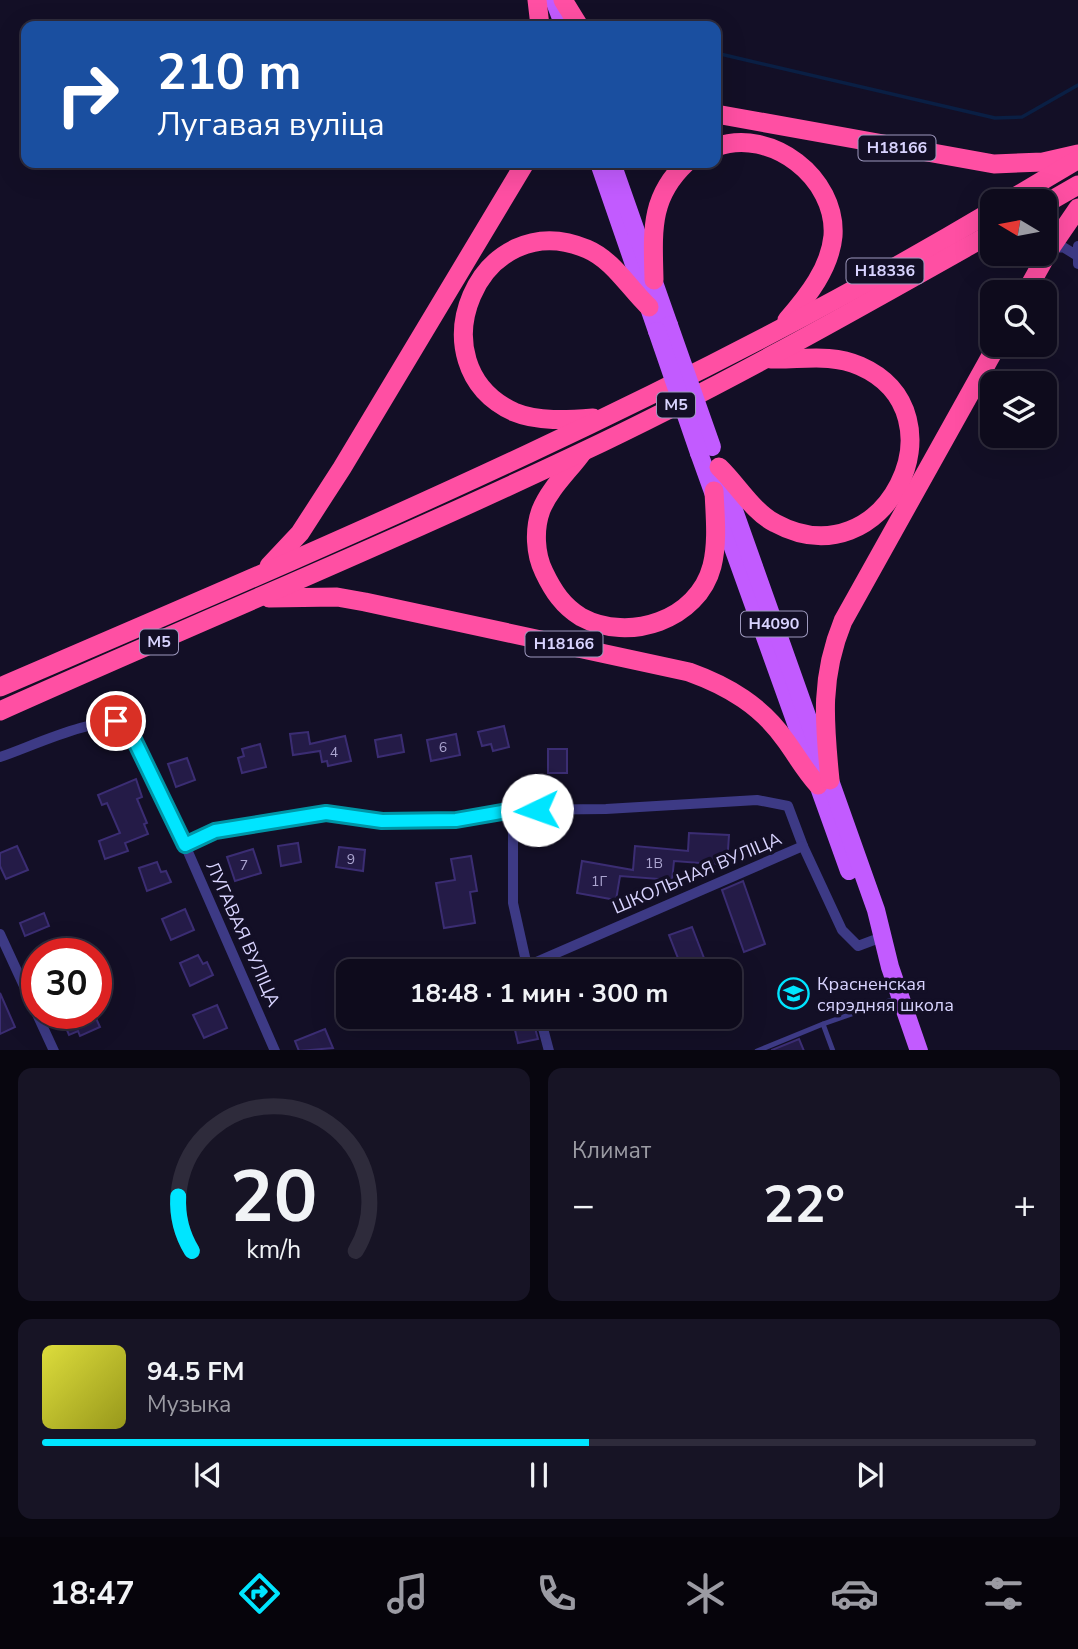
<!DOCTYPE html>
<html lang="ru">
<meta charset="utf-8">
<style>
:root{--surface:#0e0b1c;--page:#171425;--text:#f1f3f6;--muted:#9b9ba3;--line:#2e2b3b;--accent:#00e5ff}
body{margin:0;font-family:"Nunito Sans",sans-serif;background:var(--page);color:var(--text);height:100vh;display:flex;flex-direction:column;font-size:26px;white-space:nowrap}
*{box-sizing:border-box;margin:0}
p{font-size:23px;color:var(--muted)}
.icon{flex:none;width:38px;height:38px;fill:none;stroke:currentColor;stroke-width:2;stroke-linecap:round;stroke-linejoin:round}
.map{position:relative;height:1050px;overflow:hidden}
.details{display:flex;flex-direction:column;gap:18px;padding:18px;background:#08060f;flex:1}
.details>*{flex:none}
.top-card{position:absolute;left:21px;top:21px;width:700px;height:147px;border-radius:14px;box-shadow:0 7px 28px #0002,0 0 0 2px var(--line);background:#1a4fa0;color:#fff;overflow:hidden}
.needle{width:46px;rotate:280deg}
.tools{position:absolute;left:980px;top:189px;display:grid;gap:14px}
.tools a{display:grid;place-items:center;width:77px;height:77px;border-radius:14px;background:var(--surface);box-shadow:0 7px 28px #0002,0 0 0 2px var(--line);font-size:35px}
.speed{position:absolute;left:21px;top:938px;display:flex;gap:14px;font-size:35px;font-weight:700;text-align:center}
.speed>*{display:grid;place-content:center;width:91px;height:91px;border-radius:50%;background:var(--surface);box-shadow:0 7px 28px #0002,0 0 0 2px var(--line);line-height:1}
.speed .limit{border:10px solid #d22;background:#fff;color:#111}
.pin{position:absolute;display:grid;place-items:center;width:60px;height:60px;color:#fff;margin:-30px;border:4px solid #fff;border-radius:50%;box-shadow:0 2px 7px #0007}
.me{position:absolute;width:77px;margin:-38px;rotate:267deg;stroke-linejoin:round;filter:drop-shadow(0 0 5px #0008)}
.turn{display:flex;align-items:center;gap:24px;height:147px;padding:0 21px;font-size:32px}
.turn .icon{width:91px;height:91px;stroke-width:2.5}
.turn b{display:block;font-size:49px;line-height:60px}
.big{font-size:52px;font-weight:700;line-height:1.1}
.details .tile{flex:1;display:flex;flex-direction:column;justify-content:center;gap:10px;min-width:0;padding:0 24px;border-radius:14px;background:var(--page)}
.details .dial{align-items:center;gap:0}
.dial svg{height:182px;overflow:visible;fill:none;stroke:var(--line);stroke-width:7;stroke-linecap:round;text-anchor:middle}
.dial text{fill:var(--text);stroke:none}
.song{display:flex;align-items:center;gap:21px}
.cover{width:84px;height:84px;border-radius:10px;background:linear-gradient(135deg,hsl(60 70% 55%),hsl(60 70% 35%))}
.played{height:7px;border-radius:4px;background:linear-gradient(90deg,var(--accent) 55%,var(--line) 55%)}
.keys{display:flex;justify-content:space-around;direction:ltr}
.heat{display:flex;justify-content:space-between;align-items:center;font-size:38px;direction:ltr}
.details .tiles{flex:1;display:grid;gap:18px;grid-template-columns:1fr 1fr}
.tile:last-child{grid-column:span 2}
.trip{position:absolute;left:336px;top:959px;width:406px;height:70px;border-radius:14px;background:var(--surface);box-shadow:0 7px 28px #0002,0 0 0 2px var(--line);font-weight:700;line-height:70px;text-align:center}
.menu{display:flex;height:112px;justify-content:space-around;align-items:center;background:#06040b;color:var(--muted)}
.menu .icon{width:49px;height:49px}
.menu .current{color:var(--accent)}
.menu b{font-size:32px;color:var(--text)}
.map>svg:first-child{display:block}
</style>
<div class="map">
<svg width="1078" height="1051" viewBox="0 0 1078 1051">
<rect width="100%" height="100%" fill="#130f26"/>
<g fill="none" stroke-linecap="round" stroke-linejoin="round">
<polyline stroke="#0a1f44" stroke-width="3.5" points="716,53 995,118 1022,117 1078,85"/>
</g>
<g fill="#241b47" stroke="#3b2d73" stroke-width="2">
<polygon points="504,726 509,747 493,751 491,744 482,746 478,732"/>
<polygon points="308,732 310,744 345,736 351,761 328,766 327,761 322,762 320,751 293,755 290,734"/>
<polygon points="456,734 460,755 431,761 427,740"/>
<polygon points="401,735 404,752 378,757 375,740"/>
<polygon points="260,744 266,767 242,773 238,758 244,756 242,749"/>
<rect x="548" y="749" width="19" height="24"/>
<polygon points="187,758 195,780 176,787 168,764"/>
<polygon points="136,779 142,797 137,799 147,823 144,824 148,834 125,843 128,851 105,859 99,841 120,833 107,803 102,805 98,795"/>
<polygon points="689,833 729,835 727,865 674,861 672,880 620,876 616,900 577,893 582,861 633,870 635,846 688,851"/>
<polygon points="298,843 301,862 281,866 278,846"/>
<polygon points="17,846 28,870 6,879 0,866 0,853"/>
<polygon points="339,847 365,850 363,871 336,867"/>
<polygon points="253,849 261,873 235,881 227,857"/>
<polygon points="471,856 477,891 470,892 475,923 444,928 436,883 455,880 451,859"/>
<polygon points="157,862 161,872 166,871 171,882 147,891 139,868"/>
<polygon points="743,881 765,944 744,952 722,890"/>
<polygon points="185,909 194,930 171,940 162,919"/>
<polygon points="44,913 49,926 25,936 20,923"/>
<polygon points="692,927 709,971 683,971 669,935"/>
<polygon points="198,955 203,964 207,962 213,975 190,986 180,963"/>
<polygon points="0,993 15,1027 0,1034"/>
<polygon points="217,1005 227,1028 204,1038 193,1015"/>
<polygon points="68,1013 87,1013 90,1019 95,1016 100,1027 80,1036 78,1031 69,1035 61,1016"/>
<polygon points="512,1017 532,1017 538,1039 518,1043"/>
<polygon points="325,1029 333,1048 299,1051 295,1041"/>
<polygon points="799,1039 804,1051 772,1051 772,1050"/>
</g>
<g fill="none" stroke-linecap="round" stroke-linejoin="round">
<g stroke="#3d3a85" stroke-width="5">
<polyline points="757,1051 823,1024"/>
<polyline points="833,1051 823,1024 897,998"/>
</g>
<g stroke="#3d3a85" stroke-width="10">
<polyline points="1078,246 1078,264"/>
<polyline points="1050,249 1063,247 1076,255"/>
<path d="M0,757C31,747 97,714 126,725L185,845L275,1051"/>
<polyline points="185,845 215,831 326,813 382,821 456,820 513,810"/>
<polyline points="0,934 54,1051"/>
<polyline points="527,966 513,903 513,810 606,809 757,800 788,806 803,846"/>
<polyline points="529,971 527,966 803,846 842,930 858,946 874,940"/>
<polyline points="540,1017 549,1051"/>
</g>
<g stroke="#c25bff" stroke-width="18">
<polyline points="554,0 564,26"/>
<polyline points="599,163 657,331"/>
<polyline points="612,163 669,325"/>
<polyline points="699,453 849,871"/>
<polyline points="719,468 876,910 890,967 919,1051"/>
</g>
<g stroke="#ff4fa3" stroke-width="19">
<polyline points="537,0 540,26"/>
<polyline points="563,0 579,26"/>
<polyline points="716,114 994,164 1043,162 1078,154"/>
<path d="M716,147C771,127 837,178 833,236C830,268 808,296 787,320"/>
<polyline points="1008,201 1077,160"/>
<polyline points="1045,204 1078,185"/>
<path d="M654,280C653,232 649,198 686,163"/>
<polyline points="1026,292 1050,249 1078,208"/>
<path d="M593,418C568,420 538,422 514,412C412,365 479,203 587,249C613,260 629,288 649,307"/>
<path d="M582,453C568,472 550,488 541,510C534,529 535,554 544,572C553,591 563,606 581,617C629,643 698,620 712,566C718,542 715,515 714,491"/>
<path d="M719,467C737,484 753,512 775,523C885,583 967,413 860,366C831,353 801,360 771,359"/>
<polyline points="269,566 300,533 342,468 525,163"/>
<path d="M269,598L337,597L365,602L689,672C728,686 762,706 786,741C797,756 805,771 818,785"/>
<path d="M0,687C337,542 676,399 992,211"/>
<path d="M0,711C194,624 390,543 582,452C722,386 857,309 992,233"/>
<path d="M830,780C824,721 820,677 843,621L997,345"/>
</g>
<g stroke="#c25bff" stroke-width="18">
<polyline points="669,325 712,447"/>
<polyline points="657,331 699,453"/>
</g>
</g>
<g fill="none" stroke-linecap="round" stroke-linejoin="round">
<defs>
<polyline id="route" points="116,721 127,725 185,845 215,831 326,813 382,821 456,820 513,810 537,810"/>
</defs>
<use href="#route" stroke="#0095a6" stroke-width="18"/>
<use href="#route" stroke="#00e5ff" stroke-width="12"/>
</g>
<defs>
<symbol id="school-ring" viewBox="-11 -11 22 22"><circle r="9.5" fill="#130f26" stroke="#00e5ff" stroke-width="1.5"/><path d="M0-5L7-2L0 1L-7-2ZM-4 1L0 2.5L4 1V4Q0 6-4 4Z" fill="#00e5ff"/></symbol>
</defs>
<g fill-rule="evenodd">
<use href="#school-ring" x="776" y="976" width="35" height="35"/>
</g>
<g text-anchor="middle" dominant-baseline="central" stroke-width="7" stroke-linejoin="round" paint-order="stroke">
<g font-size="14" fill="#aca6d1">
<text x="443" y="747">6</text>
<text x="334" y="752">4</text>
<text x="351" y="859">9</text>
<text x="654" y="863">1В</text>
<text x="244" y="865">7</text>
<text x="599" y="881">1Г</text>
</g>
<g fill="#130f26" stroke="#9e99be" stroke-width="2">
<rect x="858.5" y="135.5" width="77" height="25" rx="5"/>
<rect x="846.5" y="258.5" width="77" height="25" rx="5"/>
<rect x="657" y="392.5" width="38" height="25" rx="5"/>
<rect x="741" y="611.5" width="66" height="25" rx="5"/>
<rect x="140" y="629.5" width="38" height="25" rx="5"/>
<rect x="525.5" y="631.5" width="77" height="25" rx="5"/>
</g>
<g font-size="16" font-weight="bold" fill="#d9d4ff">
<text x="897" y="148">Н18166</text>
<text x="885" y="271">Н18336</text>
<text x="676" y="405">М5</text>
<text x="774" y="624">Н4090</text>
<text x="159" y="642">М5</text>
<text x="564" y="644">Н18166</text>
</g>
<g font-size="18" fill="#d9d4ff" stroke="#130f26">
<text transform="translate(697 873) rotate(-23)">ШКОЛЬНАЯ ВУЛІЦА</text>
<text transform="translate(243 934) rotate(66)">ЛУГАВАЯ ВУЛІЦА</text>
</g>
<g font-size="18" fill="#d9d4ff" stroke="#130f26" text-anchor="start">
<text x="817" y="984">Красненская<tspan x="817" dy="21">сярэдняя школа</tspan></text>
</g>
</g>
</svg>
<div class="tools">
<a><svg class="needle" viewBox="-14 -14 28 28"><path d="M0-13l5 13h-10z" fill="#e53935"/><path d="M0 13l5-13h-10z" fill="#9b9ba3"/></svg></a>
<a><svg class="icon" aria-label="search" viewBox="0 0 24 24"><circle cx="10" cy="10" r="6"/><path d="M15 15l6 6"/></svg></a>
<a><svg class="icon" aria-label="layers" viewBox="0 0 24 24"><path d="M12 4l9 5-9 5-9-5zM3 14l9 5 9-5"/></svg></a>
</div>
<div class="speed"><div class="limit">30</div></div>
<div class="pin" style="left:116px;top:721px;background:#d93025"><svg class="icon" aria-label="arrive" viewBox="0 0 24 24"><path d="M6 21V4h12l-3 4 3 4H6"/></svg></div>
<svg class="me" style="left:537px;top:810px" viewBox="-20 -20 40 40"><circle r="19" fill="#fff"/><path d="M0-13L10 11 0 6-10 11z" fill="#00e5ff"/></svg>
<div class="trip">18:48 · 1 мин · 300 m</div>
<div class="top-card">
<div class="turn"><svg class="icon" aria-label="right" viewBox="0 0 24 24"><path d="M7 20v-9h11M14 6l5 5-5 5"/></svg><div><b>210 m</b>Лугавая вуліца</div></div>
</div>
</div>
<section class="details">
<div class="tiles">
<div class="tile dial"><svg viewBox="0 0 100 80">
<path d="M14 69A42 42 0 1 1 86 69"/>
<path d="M14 69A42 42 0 0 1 8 45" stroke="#00e5ff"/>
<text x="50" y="56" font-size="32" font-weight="700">20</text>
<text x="50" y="72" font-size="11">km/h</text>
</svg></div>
<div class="tile"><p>Климат</p>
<div class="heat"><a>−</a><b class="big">22°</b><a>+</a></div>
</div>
<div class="tile">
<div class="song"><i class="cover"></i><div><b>94.5 FM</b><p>Музыка</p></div></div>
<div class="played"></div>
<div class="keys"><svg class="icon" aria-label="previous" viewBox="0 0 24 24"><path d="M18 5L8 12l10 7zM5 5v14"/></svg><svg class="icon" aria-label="pause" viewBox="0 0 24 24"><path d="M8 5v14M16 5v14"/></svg><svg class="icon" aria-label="next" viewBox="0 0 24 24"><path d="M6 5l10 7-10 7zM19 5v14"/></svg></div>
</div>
</div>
</section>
<nav class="menu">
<b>18:47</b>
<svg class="icon current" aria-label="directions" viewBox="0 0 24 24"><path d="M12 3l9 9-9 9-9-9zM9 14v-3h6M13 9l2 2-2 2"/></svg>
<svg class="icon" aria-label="music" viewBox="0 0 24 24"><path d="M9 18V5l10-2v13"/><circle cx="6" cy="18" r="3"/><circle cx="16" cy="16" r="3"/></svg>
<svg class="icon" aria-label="phone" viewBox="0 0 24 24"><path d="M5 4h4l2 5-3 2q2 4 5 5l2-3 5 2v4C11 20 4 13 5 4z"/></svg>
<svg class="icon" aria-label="climate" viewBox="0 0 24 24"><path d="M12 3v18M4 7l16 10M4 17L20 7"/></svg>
<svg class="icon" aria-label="car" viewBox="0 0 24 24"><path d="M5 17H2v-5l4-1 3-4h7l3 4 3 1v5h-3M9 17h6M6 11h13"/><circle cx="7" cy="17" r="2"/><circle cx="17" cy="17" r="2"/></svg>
<svg class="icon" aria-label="filters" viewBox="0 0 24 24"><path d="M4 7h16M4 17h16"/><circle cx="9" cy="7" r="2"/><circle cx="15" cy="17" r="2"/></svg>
</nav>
